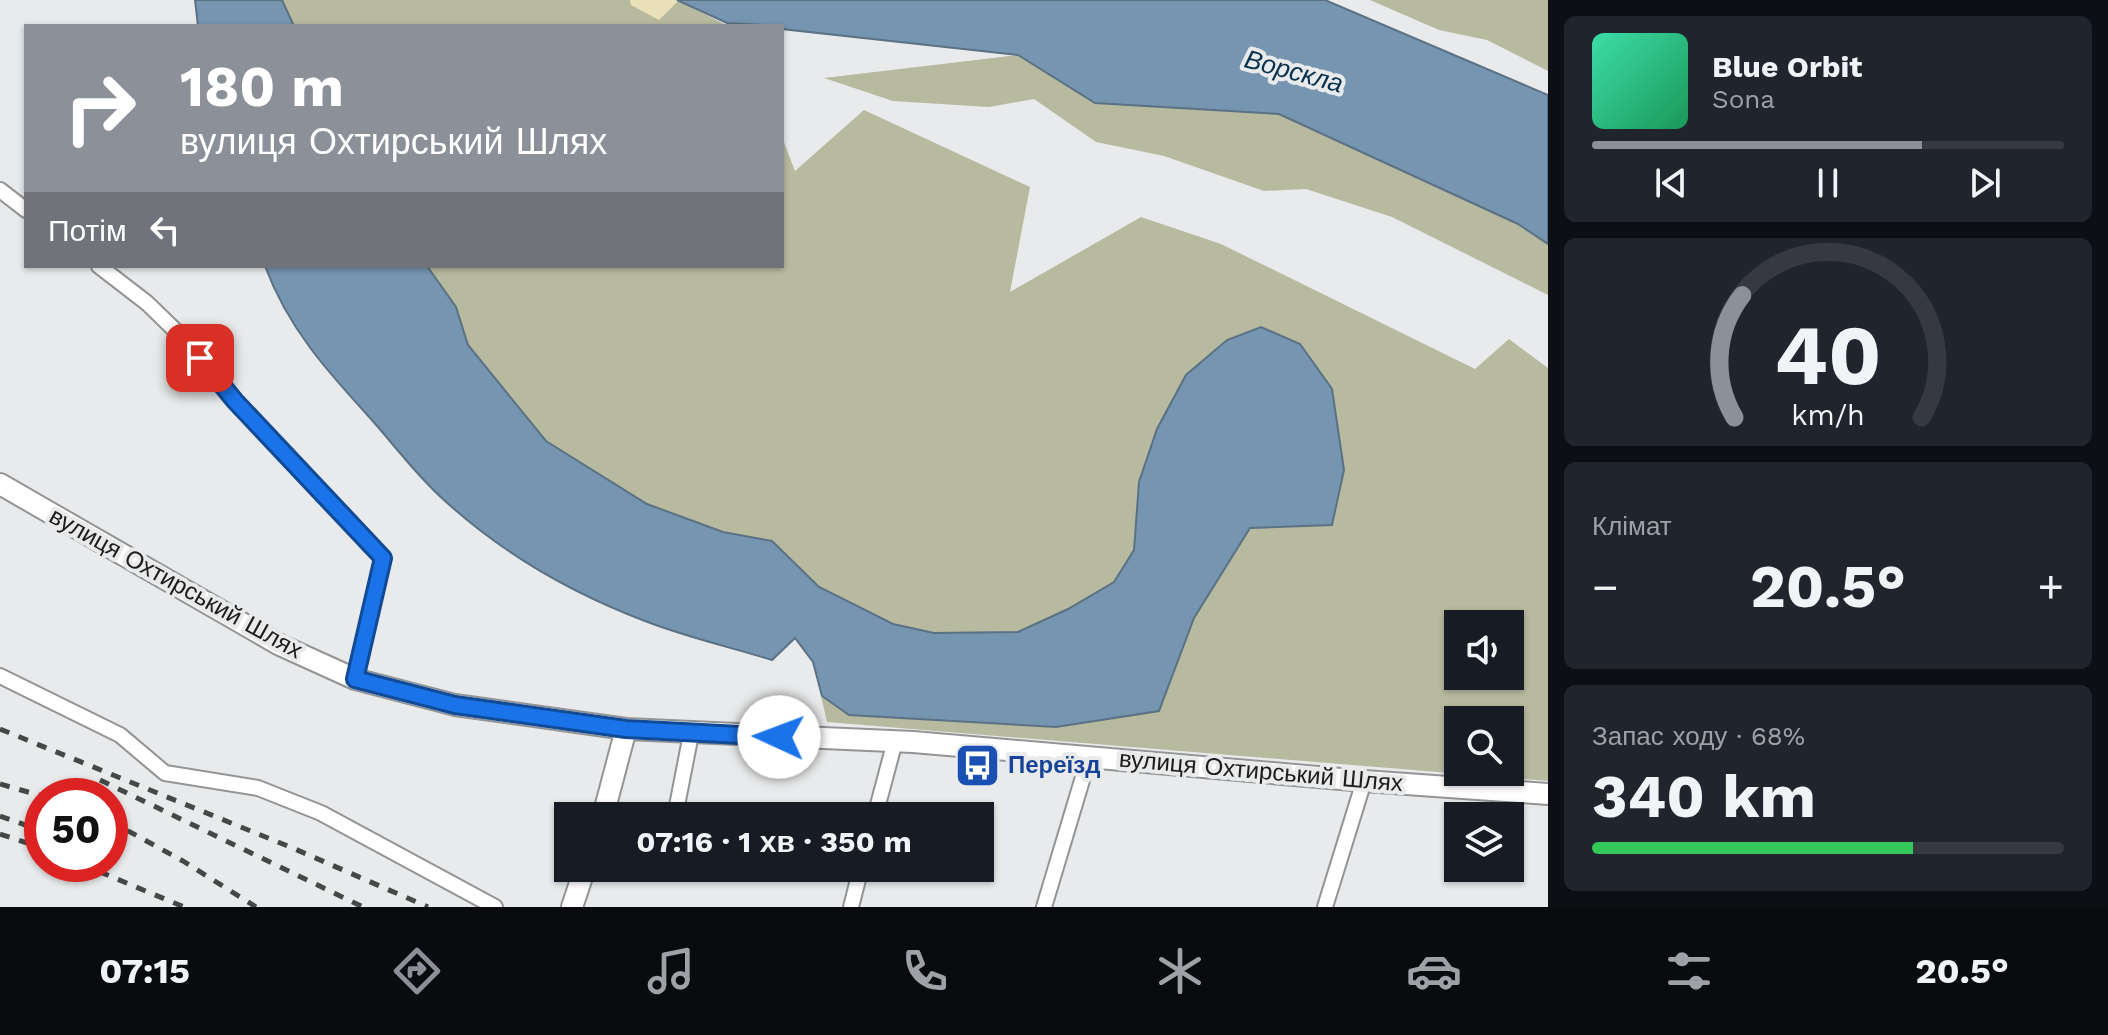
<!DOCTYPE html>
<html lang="uk">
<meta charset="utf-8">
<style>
:root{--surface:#171b24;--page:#20242c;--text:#f1f3f6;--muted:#9ea1a6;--line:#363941;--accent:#8c9099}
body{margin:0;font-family:"Work Sans",sans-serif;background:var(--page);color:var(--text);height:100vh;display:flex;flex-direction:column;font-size:30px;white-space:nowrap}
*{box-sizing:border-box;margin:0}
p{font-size:26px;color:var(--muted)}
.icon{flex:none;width:44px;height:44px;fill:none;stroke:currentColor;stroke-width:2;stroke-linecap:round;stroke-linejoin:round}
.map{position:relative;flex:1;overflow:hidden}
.drawer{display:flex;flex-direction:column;gap:16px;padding:16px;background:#0d0f14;width:560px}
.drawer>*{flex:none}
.guide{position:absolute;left:24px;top:24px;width:760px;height:244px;border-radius:0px;box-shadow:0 2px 6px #0004;background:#8c9099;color:#fff;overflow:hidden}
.buttons{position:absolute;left:1444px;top:610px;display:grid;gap:16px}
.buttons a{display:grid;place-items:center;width:80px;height:80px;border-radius:0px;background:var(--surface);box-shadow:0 2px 6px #0004;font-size:40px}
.speed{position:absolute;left:24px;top:778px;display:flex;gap:16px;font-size:40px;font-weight:700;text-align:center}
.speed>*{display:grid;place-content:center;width:104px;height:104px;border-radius:50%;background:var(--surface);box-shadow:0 2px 6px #0004;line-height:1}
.speed .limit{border:12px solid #d22;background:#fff;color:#111}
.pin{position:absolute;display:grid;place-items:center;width:68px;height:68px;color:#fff;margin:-34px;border-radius:16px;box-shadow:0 4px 12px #0006}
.me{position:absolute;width:88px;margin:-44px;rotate:272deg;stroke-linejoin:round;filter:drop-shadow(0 0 6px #0008)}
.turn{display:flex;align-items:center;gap:28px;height:168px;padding:0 24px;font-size:36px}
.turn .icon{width:104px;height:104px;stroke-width:2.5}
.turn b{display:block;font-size:56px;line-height:68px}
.then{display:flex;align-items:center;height:76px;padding:0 24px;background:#0003;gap:16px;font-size:30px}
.big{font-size:60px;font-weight:700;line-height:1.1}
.drawer .tile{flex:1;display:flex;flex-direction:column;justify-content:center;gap:12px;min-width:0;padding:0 28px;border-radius:12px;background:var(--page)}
.drawer .dial{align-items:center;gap:0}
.dial svg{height:208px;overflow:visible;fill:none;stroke:var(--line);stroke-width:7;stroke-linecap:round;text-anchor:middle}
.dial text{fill:var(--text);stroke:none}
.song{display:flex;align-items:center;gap:24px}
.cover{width:96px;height:96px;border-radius:12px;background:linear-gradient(135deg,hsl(160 70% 55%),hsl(150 70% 35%))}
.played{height:8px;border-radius:4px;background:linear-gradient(90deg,var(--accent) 70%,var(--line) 70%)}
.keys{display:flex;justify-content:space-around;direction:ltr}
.heat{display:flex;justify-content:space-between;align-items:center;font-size:44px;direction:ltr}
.charge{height:12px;border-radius:6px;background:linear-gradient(90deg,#34c759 68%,var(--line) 0)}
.trip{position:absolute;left:554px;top:802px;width:440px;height:80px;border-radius:0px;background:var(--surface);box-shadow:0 2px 6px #0004;font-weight:700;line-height:80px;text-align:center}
.menu{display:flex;height:128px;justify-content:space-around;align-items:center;background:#090b0e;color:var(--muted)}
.menu .icon{width:56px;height:56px}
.menu .active{color:var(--accent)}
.menu b{font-size:36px;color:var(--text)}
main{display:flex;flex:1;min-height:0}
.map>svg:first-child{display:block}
</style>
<main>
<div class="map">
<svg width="1548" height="907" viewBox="0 0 1548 907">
<rect width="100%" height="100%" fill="#e9eaeb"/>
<g fill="#b8baa0" fill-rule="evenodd">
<polygon points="282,0 677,0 728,26 294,26"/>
<polygon points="1370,0 1548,0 1548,71 1487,40 1439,30"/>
<polygon points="1018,55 1095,103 1279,114 1518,224 1548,244 1548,295 1392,217 1306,189 1264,191 1164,156 1096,142 1034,99 989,107 893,101 824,78"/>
<path d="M864,110L1030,187L1010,292L1141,217L1221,244L1475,369L1509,339L1548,368V781L827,722L813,662L822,696L1159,711L1194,618L1332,389L1300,344L1260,327L1186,375L1157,429L1139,482L1134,550L1114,582L1068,609L1018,632L934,633L893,624L819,587L772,541L723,532L647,504L546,441L468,345L456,307L427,266H782V137L795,171ZM1458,624H1510V676H1458ZM1458,720H1510V772H1458Z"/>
</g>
<polygon fill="#eae1bb" points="630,0 677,0 678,1 659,20 631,5"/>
<g fill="#7695b0" stroke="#5b7184" stroke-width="2">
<polygon points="195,0 282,0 294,26 198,26"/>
<polygon points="677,0 1325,0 1548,95 1548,244 1518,224 1279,114 1095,103 1018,55 782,29 782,26 727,23"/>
<path d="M265,266H427L456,307L468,345L546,441L647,504L723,532L772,541L819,587L893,624L934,633L1018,632L1068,609L1114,582L1134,550L1139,482L1157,429L1186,375L1227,340L1261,327L1300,344L1332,389L1344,470L1332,525L1250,528L1194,618L1159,711L1056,727L849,715L822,696L813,662L795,638L772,660C730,647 686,637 645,621C571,593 502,553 444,500C417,476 395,446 371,419C327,371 288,328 265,266Z"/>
</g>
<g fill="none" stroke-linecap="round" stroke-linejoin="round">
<defs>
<g id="street">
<polyline points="0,190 26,210"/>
<polyline points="99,266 147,303 182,337 235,401 383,558 355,679"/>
<polyline points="0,676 120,735 165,773 258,788 321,813 495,907"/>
<polyline points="675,816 691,734"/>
<polyline points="875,816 895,741"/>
<polyline points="851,907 861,868"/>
<polyline points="1044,907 1089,757"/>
<polyline points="1325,907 1364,781"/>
</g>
<g id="secondary">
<polyline points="0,484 280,645 355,679 455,705 626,729 913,742 1364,781 1548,794"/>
<polyline points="603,816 626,729"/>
<polyline points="572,907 585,868"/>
</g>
</defs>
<use href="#street" stroke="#939495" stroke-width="18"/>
<use href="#secondary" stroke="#939495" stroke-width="24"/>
<use href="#street" stroke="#fff" stroke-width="14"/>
<use href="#secondary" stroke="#fff" stroke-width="20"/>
<g stroke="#464747" stroke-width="5" stroke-dasharray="10 10" stroke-linecap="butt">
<polyline points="0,729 295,849 428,907"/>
<polyline points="100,780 363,907"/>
<polyline points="0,784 42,796"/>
<polyline points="0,816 42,831"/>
<polyline points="110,821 183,861 256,907"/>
<polyline points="0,834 42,848"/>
<polyline points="81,864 184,907"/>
</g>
</g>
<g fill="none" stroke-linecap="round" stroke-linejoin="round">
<defs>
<polyline id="route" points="200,358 235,401 383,558 355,679 455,705 626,729 779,737"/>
</defs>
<use href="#route" stroke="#114b97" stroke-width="20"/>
<use href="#route" stroke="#1a73e8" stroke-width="14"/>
</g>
<defs>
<symbol id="bus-square" viewBox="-11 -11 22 22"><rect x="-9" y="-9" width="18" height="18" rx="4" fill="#1a4fb4" stroke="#e9eaeb"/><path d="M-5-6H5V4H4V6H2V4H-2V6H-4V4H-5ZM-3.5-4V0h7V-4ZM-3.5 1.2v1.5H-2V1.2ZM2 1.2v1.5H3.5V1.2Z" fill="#fff"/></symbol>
</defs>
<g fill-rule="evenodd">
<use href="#bus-square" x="952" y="740" width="51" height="51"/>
</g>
<g text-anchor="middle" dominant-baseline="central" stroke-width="8" stroke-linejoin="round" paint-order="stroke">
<g font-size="24" fill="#1c1c1c" stroke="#e9eaeb">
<text transform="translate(176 583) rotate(29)">вулиця Охтирський Шлях</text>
<text transform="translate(1261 771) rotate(5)">вулиця Охтирський Шлях</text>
</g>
<g font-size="24" font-weight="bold" fill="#164399" stroke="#e9eaeb" text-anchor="start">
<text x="1008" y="765">Переїзд</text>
</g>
<g font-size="26" font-style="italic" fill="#0a314d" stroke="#e9eaeb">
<text transform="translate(1294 71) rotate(15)">Ворскла</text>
</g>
</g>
</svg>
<div class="buttons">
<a><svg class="icon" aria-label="sound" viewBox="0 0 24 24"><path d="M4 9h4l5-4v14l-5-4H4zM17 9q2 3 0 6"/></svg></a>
<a><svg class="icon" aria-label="search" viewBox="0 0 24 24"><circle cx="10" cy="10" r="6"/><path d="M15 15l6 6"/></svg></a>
<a><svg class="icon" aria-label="layers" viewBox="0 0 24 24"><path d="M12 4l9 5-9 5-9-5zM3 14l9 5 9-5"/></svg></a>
</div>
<div class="speed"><div class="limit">50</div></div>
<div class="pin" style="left:200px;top:358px;background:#d93025"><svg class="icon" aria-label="arrive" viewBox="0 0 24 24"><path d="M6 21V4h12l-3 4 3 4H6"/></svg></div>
<svg class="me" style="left:779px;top:737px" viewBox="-20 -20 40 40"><circle r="19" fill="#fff"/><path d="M0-13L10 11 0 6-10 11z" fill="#1a73e8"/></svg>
<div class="trip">07:16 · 1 хв · 350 m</div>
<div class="guide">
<div class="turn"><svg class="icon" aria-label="right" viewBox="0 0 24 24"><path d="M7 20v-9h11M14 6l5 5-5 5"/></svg><div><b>180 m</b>вулиця Охтирський Шлях</div></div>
<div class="then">Потім<svg class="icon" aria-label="left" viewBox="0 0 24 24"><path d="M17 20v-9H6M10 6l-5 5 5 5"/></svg></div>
</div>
</div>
<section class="drawer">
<div class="tile">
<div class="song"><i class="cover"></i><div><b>Blue Orbit</b><p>Sona</p></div></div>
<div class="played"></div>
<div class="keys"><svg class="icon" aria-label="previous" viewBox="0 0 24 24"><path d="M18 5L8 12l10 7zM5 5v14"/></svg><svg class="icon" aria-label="pause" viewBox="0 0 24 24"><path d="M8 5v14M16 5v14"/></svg><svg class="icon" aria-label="next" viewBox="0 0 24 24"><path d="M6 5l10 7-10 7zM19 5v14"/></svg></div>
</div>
<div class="tile dial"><svg viewBox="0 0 100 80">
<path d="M14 69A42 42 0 1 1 86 69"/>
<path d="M14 69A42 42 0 0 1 17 22" stroke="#8c9099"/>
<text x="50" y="56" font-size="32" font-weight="700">40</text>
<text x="50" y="72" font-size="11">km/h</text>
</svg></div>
<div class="tile"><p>Клімат</p>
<div class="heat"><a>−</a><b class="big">20.5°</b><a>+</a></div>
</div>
<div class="tile"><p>Запас ходу · 68%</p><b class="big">340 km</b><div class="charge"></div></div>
</section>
</main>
<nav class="menu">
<b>07:15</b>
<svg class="icon active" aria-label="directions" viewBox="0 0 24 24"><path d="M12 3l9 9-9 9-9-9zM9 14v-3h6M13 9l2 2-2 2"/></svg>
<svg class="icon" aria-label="music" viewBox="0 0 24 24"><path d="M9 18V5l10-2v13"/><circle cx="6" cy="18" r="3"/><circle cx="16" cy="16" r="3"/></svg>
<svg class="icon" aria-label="phone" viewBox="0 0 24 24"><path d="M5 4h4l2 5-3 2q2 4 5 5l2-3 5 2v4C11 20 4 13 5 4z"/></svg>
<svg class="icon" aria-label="climate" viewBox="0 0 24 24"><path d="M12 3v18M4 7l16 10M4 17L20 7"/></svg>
<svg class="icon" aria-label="car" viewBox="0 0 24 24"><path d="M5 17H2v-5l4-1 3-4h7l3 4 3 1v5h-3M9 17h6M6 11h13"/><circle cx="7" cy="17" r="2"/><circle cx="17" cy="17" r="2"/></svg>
<svg class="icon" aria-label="filters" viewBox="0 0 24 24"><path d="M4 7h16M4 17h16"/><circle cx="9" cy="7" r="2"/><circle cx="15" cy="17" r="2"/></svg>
<b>20.5°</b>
</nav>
